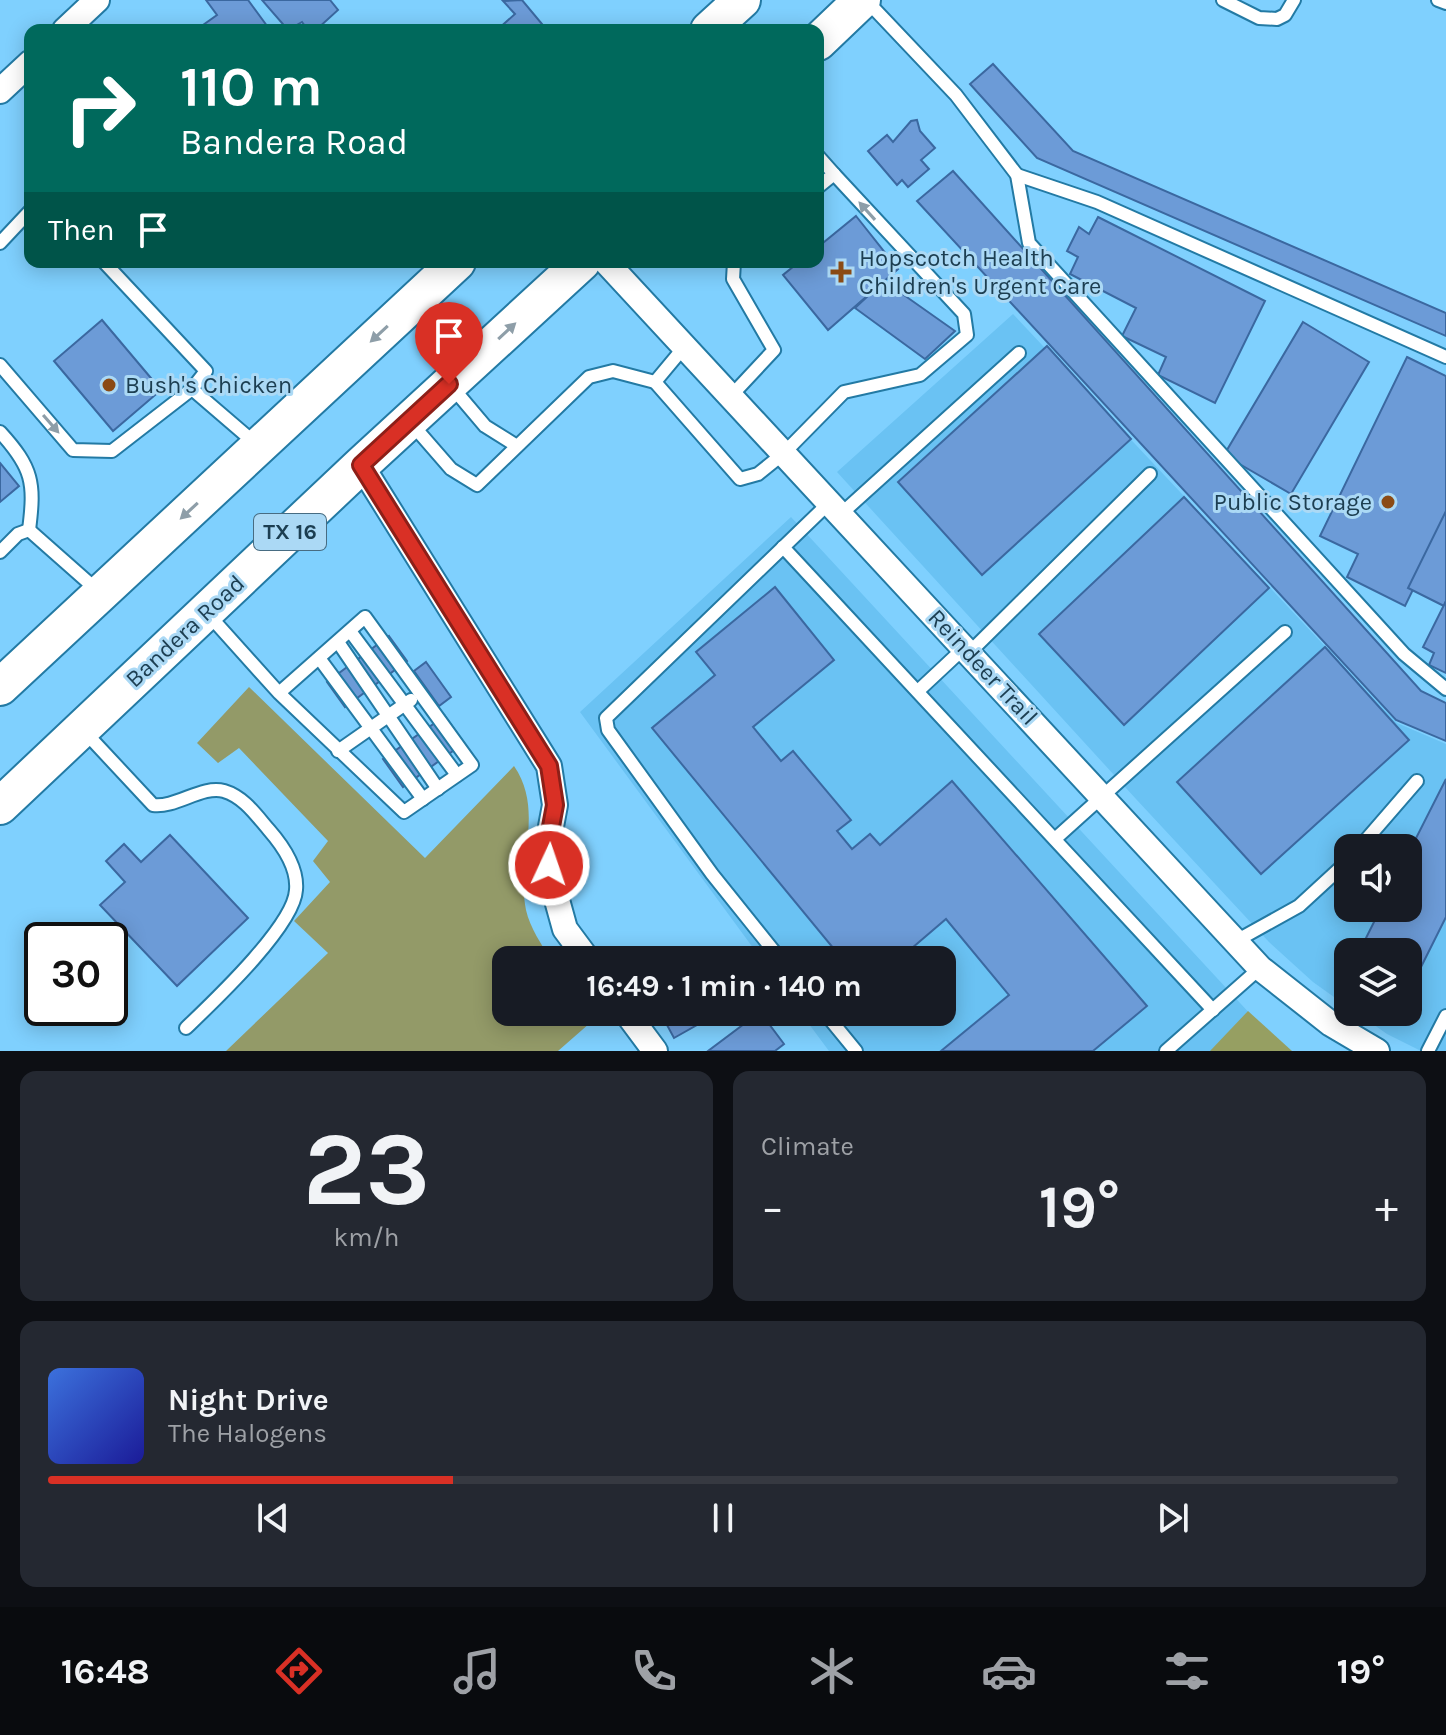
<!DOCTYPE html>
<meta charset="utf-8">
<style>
:root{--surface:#171b24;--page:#242831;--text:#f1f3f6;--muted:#9ea1a6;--line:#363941;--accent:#d93025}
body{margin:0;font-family:Karla,sans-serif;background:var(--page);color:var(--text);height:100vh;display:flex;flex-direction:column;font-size:30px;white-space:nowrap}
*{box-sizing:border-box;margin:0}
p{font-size:26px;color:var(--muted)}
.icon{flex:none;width:44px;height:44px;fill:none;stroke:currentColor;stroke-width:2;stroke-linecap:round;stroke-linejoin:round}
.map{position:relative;height:1051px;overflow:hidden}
.sheet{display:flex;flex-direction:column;gap:20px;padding:20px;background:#0d0f14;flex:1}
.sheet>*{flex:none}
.guide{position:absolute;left:24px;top:24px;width:800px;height:244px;border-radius:16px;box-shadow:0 4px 20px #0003;background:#00695c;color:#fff;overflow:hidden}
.fabs{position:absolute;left:1334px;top:834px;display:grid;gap:16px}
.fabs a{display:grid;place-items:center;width:88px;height:88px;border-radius:16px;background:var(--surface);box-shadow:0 4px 20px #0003;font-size:40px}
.speed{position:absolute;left:24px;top:922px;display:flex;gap:16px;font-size:40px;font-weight:700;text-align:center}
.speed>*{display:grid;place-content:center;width:104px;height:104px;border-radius:50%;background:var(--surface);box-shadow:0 4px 20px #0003;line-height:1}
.speed .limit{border:4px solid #111;border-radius:12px;background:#fff;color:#111}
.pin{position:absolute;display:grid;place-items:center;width:68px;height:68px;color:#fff;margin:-82px -34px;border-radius:50% 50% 50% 0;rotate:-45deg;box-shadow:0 0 8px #0007}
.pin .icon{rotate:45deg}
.me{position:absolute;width:88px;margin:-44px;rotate:3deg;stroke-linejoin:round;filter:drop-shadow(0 0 6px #0008)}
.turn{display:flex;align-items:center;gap:28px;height:168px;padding:0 24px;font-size:36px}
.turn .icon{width:104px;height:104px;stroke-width:2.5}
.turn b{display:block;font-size:56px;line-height:68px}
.then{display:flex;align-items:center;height:76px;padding:0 24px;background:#0003;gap:16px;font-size:30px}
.big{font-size:60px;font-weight:700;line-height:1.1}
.sheet .widget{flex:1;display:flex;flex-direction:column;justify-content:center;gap:12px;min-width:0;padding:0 28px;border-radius:16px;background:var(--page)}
.sheet .dial{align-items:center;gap:0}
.dial b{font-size:104px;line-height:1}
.song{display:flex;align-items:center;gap:24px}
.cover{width:96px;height:96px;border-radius:12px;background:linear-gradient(135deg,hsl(220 70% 55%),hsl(240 70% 35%))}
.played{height:8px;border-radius:4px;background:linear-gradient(90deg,var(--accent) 30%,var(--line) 30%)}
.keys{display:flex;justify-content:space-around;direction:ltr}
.heat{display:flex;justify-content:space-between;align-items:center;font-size:44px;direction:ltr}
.sheet .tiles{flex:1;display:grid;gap:20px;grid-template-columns:1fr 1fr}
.widget:last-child{grid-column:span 2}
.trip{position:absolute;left:492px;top:946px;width:464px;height:80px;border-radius:16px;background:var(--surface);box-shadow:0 4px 20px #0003;font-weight:700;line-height:80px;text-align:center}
.tab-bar{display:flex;height:128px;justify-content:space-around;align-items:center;background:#090b0e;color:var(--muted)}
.tab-bar .icon{width:56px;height:56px}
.tab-bar .on{color:var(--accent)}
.tab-bar b{font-size:36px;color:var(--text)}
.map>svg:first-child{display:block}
</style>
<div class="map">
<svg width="1446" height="1051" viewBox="0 0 1446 1051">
<rect width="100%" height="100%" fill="#7fd0fe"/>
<g fill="#6ac2f3" fill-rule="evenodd">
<path d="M1013,314L1397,723L1446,744V1051H1421L1387,1034L1356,1012H1408V952H1348V1007L1313,982L1269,942L1136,799L837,472ZM1348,848H1408V908H1348Z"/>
<polygon points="791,517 1265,1030 1241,1051 829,1051 800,1012 942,1012 942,960 762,960 580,712"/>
</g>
<path fill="#939a68" d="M249,687L425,858L514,766C545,811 516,861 526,910C530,928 542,945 551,960H506V1012H583L590,1023L558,1051H226L328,953L294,921L330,882L313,861L328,841L239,748L218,763L197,743Z"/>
<polygon fill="#969f62" points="1248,1011 1292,1051 1210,1051"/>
<g fill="#6c9bd7" stroke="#3b68a0" stroke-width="2">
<polygon points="206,0 248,0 270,30 206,30 203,25 217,15"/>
<polygon points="262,0 330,0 338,10 316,30 308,30 302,22 288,30"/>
<polygon points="522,0 547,30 497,30 515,14 503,1"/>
<polygon points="993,64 1073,151 1446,313 1446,336 1037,158 970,84"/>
<polygon points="917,120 920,131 935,148 921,160 929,169 908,187 902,180 897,185 868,151 887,135 893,142 911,121"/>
<polygon points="953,171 1421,691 1446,703 1446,741 1396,720 917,201"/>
<polygon points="856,216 898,269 828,330 783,275 799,262 818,262 818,247"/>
<polygon points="1098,217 1265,301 1215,403 1158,375 1166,357 1122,336 1136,308 1070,274 1078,257 1067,251 1079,227 1089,234"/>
<polygon points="884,281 955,331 925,359 855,308"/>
<polygon points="102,320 161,390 113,431 54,361"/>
<polygon points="1303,322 1369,362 1291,494 1224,455"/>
<polygon points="1047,346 1131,439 982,575 898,482"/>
<polygon points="1407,357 1446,376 1446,522 1405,606 1347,577 1358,554 1320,536"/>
<polygon points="0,463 19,486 0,502"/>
<polygon points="1184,497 1269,588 1124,725 1039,634"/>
<polygon points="1446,511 1446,601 1444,606 1408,588"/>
<polygon points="775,587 834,660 753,727 781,761 793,751 851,820 837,831 852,849 870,834 880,845 952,781 1147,1006 1093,1051 941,1051 1009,995 946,919 898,960 843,960 652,728 715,675 696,652"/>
<polygon points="1446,601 1446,673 1429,665 1434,653 1423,647"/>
<polygon points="389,636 407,661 345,707 327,682"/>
<polygon points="1325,647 1409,740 1261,874 1177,782"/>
<polygon points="426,662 451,697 439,706 414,671"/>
<polygon points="445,716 464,743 403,787 383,759"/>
<polygon points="1446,779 1446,917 1409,991 1408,952 1359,952 1381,908 1408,908 1408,854"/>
<polygon points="170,835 248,918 177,986 100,905 125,882 106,861 124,844 141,862"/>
<polygon points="660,1012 720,1012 674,1038"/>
<polygon points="760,1012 784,1044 775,1051 708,1051"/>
</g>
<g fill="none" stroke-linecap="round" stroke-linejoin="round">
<defs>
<g id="service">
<polyline points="866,0 956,95 1017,175 1029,243 1404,654 1446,689"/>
<polyline points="1223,0 1259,18 1277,19 1285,15 1294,0"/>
<polyline points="1438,0 1446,3"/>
<polyline points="818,156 834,174 818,187"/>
<polyline points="1017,175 1097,202 1446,357"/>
<polyline points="0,243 30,211"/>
<polyline points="685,346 655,382 740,479 758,474 784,453 844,392 920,375 967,335 964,314 834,174"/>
<polyline points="0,365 73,450 112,451 192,389 206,371 104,262"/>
<polyline points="452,387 485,426 517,446"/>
<polyline points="192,389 256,444"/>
<polyline points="731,396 774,350 733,279 734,262"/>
<polyline points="411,423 451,469 477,485 589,377 613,371 655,382"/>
<path d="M0,432C33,468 35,483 29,530"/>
<polyline points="841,514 1019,353"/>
<polyline points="783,547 1213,1010"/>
<polyline points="0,552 18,534 29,530 98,591"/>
<polyline points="208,614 279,693 404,812 472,765 365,617 279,693"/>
<polyline points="350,631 457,775"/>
<polyline points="338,642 438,789"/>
<polyline points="969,653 1150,474"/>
<polyline points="319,658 423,799"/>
<polyline points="918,691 964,648"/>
<path d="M84,731L153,805C176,808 202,785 224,791C244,797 256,815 269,830C283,846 298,868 296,890C294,926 213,1002 186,1028"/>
<polyline points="338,751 411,700"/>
<polyline points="1055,839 1285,632"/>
<polyline points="1359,848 1417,781"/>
<polyline points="1236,941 1299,906 1348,861"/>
<polyline points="781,960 712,874 608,730 606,718 830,502"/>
<polyline points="824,1012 856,1051"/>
<polyline points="1166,1051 1260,968"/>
<polyline points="1428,1051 1446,1016"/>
</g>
<g id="minor">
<polyline points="65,30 97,0"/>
<polyline points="0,91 30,63"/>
<polyline points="606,262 1260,968 1331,1024 1377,1051"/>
<polyline points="361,465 549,766 555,805 547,848 552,882 565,929 588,960"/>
<polyline points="626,1012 655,1051"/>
</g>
<g id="primary">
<polyline points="709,30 742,0"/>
<polyline points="818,42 862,0"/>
<polyline points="0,687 457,262"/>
<polyline points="0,806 361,465 582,262"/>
</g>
</defs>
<use href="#service" stroke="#237aa4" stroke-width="16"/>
<use href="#minor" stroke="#237aa4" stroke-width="28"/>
<use href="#primary" stroke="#237aa4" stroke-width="40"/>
<use href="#service" stroke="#fff" stroke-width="12"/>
<use href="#minor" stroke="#fff" stroke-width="24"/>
<use href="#primary" stroke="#fff" stroke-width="36"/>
</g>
<defs><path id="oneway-solid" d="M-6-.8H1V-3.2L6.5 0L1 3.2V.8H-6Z" transform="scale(2)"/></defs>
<g fill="#8e9ea8">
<use href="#oneway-solid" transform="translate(867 211) rotate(-132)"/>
<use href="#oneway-solid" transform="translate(507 331) rotate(-43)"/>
<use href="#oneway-solid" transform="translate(379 334) rotate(137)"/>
<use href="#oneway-solid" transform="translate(51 424) rotate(49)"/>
<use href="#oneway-solid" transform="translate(189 511) rotate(137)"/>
</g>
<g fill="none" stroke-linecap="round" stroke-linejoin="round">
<defs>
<polyline id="route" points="449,384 361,465 549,766 555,805 547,848 549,865"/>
</defs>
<use href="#route" stroke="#8d1f18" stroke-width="20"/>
<use href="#route" stroke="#d93025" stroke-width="14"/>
</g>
<g fill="#8b4b15" stroke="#abd9f5" stroke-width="3">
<path d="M837 260h8v8h8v8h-8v8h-8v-8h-8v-8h8z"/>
<circle cx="109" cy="385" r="8"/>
<circle cx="1388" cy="502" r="8"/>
</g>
<g text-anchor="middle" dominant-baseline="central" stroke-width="6" stroke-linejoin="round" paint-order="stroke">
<rect fill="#abd9f5" stroke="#476c82" stroke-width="2" x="254" y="514" width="72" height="36" rx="6"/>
<g font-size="22" font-weight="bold" fill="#1c3e51">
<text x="290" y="532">TX 16</text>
</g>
<g font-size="24" fill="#1c3e51" stroke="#abd9f5" text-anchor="start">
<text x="859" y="258">Hopscotch Health<tspan x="859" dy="28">Children's Urgent Care</tspan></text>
<text x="125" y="385">Bush's Chicken</text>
<text x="1372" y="502" text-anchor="end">Public Storage</text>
</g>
<g font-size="24" fill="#1c3e51" stroke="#abd9f5">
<text transform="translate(185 631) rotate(-43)">Bandera Road</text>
<text transform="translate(983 667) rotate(47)">Reindeer Trail</text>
</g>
</g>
</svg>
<div class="fabs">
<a><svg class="icon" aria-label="sound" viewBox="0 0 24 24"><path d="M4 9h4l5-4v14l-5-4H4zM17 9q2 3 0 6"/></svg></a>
<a><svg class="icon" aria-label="layers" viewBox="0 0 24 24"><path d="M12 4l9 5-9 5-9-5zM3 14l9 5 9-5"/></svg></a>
</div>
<div class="speed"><div class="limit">30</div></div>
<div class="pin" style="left:449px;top:384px;background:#d93025"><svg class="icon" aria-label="arrive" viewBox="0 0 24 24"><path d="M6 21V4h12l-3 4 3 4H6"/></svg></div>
<svg class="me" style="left:549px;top:865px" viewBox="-20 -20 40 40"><circle r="17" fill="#d93025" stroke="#fff" stroke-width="3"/><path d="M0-11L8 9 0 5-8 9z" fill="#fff"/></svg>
<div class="trip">16:49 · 1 min · 140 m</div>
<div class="guide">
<div class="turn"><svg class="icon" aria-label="right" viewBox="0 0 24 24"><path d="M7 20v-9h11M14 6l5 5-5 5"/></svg><div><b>110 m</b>Bandera Road</div></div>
<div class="then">Then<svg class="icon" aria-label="arrive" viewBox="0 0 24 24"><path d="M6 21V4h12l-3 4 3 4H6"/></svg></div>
</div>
</div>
<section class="sheet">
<div class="tiles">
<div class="widget dial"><b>23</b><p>km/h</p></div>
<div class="widget"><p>Climate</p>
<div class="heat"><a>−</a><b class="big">19°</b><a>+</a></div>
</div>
<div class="widget">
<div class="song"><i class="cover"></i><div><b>Night Drive</b><p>The Halogens</p></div></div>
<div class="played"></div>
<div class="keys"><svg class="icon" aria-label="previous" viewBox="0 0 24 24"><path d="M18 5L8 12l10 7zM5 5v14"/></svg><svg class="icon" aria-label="pause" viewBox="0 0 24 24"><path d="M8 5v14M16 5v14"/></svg><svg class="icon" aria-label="next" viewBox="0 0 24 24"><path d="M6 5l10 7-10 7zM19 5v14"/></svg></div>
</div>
</div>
</section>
<nav class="tab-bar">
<b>16:48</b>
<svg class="icon on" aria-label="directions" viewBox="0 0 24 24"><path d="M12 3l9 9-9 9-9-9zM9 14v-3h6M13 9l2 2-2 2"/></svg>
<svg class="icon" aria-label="music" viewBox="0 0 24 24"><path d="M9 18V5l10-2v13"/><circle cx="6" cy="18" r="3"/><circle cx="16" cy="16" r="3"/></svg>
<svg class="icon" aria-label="phone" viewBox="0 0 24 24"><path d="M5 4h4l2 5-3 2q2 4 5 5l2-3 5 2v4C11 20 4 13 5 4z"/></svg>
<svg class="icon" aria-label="climate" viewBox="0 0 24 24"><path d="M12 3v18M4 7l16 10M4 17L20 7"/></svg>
<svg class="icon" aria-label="car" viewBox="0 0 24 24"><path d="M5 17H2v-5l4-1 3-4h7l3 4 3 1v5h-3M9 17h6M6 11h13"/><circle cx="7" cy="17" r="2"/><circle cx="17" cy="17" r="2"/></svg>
<svg class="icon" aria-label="filters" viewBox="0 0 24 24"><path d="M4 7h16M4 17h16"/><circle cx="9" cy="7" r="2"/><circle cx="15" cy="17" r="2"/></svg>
<b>19°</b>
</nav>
